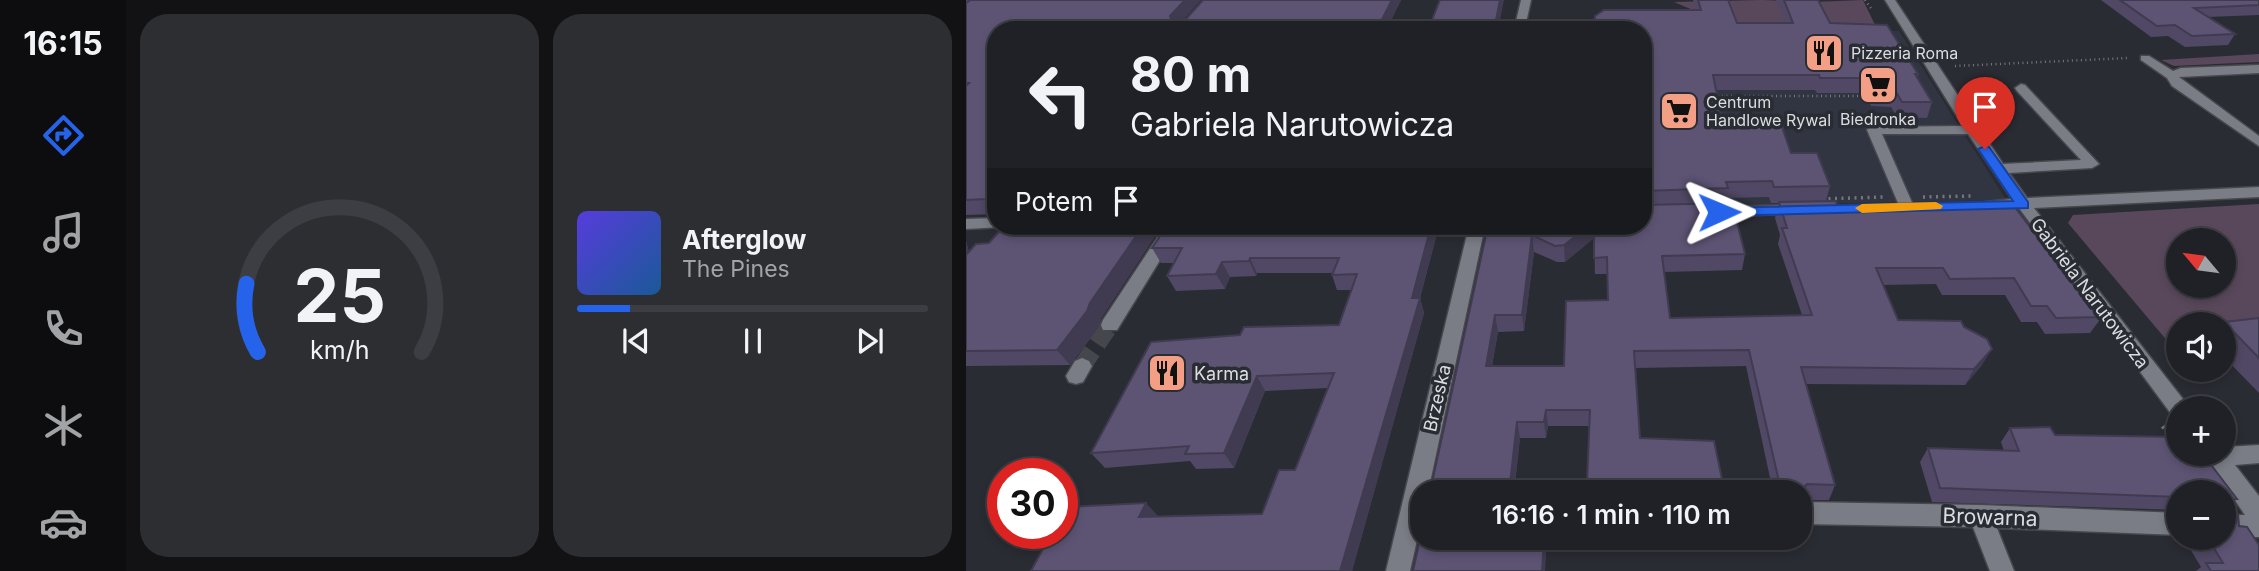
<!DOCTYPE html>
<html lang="pl">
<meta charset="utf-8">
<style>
:root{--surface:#202126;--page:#2d2e32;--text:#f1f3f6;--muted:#a2a3a7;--line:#3d3e43;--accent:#2563eb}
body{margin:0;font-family:Inter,sans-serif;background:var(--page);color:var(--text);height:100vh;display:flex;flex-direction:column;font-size:26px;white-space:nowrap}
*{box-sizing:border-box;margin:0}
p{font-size:23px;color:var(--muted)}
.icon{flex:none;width:38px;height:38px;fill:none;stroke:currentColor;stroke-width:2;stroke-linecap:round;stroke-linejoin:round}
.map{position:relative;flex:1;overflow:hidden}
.sheet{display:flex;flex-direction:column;gap:14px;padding:14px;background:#121215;width:840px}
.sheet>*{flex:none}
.top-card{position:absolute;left:21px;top:21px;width:665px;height:214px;border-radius:28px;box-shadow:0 4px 10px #0003,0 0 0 2px var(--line);background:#202126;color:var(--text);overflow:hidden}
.needle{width:46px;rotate:299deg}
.fabs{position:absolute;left:1200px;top:228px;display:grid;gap:14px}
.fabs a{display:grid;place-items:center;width:70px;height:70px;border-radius:50%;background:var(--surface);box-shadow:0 4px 10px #0003,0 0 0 2px var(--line);font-size:35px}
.speed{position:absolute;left:21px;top:458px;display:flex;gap:14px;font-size:35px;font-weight:700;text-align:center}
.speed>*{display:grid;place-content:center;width:91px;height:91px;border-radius:50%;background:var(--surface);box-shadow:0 4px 10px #0003,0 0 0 2px var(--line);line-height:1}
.speed .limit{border:10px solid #d22;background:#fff;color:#111}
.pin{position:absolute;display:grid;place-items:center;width:60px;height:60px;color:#fff;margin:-72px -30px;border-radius:50% 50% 50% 0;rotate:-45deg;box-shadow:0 0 7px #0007}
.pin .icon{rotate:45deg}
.me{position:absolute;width:77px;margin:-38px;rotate:89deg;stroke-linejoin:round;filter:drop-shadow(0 0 5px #0008)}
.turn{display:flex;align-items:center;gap:24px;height:147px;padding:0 28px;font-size:32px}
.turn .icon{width:91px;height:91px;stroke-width:2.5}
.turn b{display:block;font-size:49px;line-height:60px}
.then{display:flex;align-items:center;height:66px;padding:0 28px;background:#0003;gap:14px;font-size:26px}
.sheet .widget{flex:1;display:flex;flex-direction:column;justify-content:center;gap:10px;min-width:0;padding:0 24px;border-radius:28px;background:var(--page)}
.sheet .dial{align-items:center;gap:0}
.dial svg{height:182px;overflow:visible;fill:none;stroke:var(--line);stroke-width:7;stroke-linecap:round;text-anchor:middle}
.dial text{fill:var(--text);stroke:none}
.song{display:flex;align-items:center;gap:21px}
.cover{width:84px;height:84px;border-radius:10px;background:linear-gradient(135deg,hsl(250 70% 55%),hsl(210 70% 35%))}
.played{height:7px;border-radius:4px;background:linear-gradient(90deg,var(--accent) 15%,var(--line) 15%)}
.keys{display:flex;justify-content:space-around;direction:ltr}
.sheet .tiles{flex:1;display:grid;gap:14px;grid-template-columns:repeat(2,1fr)}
.trip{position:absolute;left:444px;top:480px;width:402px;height:70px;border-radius:28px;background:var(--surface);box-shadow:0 4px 10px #0003,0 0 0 2px var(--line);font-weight:600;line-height:70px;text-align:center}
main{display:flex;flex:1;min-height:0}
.dock{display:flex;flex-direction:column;width:126px;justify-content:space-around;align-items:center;background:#0d0d0f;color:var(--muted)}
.dock .icon{width:49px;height:49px}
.dock .on{color:var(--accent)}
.dock b{font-size:32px;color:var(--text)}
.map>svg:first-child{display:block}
</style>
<main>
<nav class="dock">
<b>16:15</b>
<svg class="icon on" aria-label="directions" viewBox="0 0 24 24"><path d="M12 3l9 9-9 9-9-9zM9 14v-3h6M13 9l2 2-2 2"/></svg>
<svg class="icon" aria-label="music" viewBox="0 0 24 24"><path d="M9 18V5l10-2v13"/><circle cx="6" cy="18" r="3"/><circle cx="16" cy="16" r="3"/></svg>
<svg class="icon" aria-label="phone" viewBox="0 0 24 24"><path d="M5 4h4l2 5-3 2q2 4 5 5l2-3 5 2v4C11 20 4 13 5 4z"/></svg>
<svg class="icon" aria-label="climate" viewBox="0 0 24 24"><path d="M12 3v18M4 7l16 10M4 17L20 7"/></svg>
<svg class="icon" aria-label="car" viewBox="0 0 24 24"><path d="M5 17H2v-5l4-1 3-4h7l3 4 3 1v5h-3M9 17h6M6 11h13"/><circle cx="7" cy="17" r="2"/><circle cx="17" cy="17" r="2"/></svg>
</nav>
<section class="sheet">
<div class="tiles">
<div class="widget dial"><svg viewBox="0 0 100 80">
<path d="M14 69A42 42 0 1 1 86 69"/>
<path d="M14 69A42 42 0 0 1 9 39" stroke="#2563eb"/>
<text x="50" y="56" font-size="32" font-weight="700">25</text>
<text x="50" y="72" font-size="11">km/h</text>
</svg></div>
<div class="widget">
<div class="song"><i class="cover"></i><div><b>Afterglow</b><p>The Pines</p></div></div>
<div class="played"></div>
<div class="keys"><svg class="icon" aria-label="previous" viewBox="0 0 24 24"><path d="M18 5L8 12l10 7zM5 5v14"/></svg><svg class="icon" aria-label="pause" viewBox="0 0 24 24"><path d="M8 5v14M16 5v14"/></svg><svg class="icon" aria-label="next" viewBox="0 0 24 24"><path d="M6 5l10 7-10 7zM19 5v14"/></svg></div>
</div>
</div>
</section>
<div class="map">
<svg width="1293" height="571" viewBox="0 0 1293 571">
<rect width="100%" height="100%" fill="#2a2c33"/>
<polygon fill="#313541" points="740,19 766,30 933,31 1040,200 677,207 677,30 558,30 560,20"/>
<g fill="#59485b" fill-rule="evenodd">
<polygon points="796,0 846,2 897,0 911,29 769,28 708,2"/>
<polygon points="1293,54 1293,62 1208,66 1195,60"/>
<path d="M1293,204V331L1258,324H1213V342L1203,343L1102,223L1107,215ZM1213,240H1258V285H1213Z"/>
</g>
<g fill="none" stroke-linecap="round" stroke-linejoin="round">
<polyline stroke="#45474d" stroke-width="18" stroke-dasharray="18 9" stroke-linecap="butt" points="116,366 144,325"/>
<defs>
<g id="minor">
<polygon points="555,0 565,0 560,23 624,23 635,15 644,17 626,29 548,30"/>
<polygon points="919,0 929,0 1037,164 1115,160 1051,91 1049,88 1055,84 1059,85 1133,164 1126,168 1043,173 1061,198 1293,187 1293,197 1068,208 1220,403 1223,408 1213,408 1213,417 1206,415 1053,208 1019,208 1016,205 1019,202 1046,199 1002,134 916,134 948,207 940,212 935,210 901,130 903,127 997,126"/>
<polygon points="1175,56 1183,56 1207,71 1215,68 1293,65 1293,73 1213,77 1293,136 1293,146 1206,86 1201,78 1175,60"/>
<polygon points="835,205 843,210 840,213 744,217 736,212 744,207"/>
<polygon points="30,218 30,226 36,227 0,229 0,219"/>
<polygon points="199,226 215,226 151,330 137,330 135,325 137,320"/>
<polygon points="503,226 519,226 462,492 457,492 457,514 444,571 420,571"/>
<polygon points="116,358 123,361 126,366 117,382 110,384 103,382 100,376 109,361"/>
<polygon points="1293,445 1293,463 1269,465 1293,496 1293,537 1258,537 1258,515 1279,515 1236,453 1258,453 1258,447"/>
<polygon points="835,502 1015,505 1213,513 1213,535 1031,528 1048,571 1024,571 1007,527 835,524"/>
</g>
</defs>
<use href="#minor" stroke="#47484e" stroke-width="3"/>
<g stroke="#75777d" stroke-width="2.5" stroke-dasharray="1 3.5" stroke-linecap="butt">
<polyline points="899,0 907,11"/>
<polyline points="989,66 1162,58"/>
<polyline points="747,96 906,96"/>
</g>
<g stroke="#75777d" stroke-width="3.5" stroke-dasharray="2 4.5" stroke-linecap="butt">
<polyline points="957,197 1008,196"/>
<polyline points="856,199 917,197"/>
</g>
<polyline stroke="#75777d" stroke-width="5" stroke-dasharray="2.5 7" stroke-linecap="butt" points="1197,426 1213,448"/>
<use href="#minor" fill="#7b7d86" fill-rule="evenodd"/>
</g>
<g fill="#504864" fill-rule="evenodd">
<polygon points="0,0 218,19 220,19 237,0 435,0 420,30 30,30 30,214 0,215"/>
<path d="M727,0H762L771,23H819L810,0H852L864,23L952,74L951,78L966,102L961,118L931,117L925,107L905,106L899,93H851L849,90H750L757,125L825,153L864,186L860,201L1113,292L1136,317L1124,333L1079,334L1071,322H1055L1039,295H976L970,284L917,285L932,320L1016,365L999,385L840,384L869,485L863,500H835V492H807L780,366L669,368L674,438L757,484L755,492H621L623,426H582L580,438H554L548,492H464L522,226H677V30L730,10ZM803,197L805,203H813L809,218L814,235L812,244L836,315L704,318L698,272L776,270L779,254L760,204V198ZM628,238L629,274H641V300L598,366H526L532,332L558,331L568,252L591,262H599Z"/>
<polygon points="1135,0 1293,0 1293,15 1242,17 1269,34 1262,45 1219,47 1202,36 1185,37"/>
<polygon points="201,226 473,226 454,298 458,313 386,571 192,516 296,514 329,470 362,388 299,391 268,468 230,469 224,461 139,468 125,453 274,335 373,325 386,290 371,290 366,275 366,273 291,273 290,276 264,277 259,289 210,291 201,276 208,263 195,263 186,248"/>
<polygon points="0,241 3,252 135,319 133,327 104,365 0,366"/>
<polygon points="1293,318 1293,393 1258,357 1258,324 1256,324 1258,322"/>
<polygon points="1084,427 1089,435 1213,437 1213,453 1236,453 1271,499 1265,504 1272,514 1273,526 1281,527 1293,545 1293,571 1230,571 1235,567 1217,537 1258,537 1258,492 1213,492 1213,510 966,502 954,462 962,448 1038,451 1035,442 1044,428"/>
</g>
<g fill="#413b51">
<polygon points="219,0 235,0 210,28 205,19 204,16"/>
<polygon points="426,0 435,0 420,30 414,30 413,25"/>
<polygon points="534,0 538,0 532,30 528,30"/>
<polygon points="30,190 30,211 21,199"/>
<polygon points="177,226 196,226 135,319 133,327 104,365 91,350"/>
<polygon points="465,226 473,226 451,308 454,298 458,313 386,571 374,571"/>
<polygon points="623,226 628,226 628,238 599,262 598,245"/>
<polygon points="566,235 568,252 558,331 556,315"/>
<polygon points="0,241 3,252 0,255"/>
<polygon points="284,258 291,273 290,276 283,261"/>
<polygon points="256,262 264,277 259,289 250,274"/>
<polygon points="529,315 532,332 523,382 520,366"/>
<polygon points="1026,349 1016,365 999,385 1008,369"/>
<polygon points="291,376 299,391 268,468 258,453"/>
<polygon points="580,410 582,426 580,438 578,422"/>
<polygon points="551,422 554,438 548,492 543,492"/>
<polygon points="841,484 835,500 835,496 838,487"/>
<polygon points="180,503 193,517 173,517"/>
<polygon points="578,537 581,537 579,571 576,571"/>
</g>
<g fill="#5d5474" stroke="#413b51" stroke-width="2">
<polygon points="5,0 219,0 204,16 205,19 220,19 237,0 426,0 413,25 395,25 392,30 30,30 30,190 21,199 0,200 0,86 3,83 0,83 0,3"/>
<polygon points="474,0 534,0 528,30 462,30"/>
<polygon points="732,0 762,0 771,23 827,23 818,0 852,0 864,23 921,25 952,74 949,74 966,102 936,102 930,92 909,91 903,78 854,78 853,75 747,75 757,125 815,124 825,153 851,153 864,186 808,187 806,181 760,182 762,188 677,191 677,30 628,30 629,16 638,10 735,10"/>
<polygon points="1154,0 1293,0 1293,5 1228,8 1269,34 1226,36 1209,25 1191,26"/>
<polygon points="870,201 871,206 1038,202 1048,206 1113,292 1117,292 1136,317 1090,318 1081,306 1065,306 1048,278 984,279 977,268 910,268 932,320 995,321 998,327 1021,339 1026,349 1008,369 835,367 869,485 841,484 838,487 814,486 783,350 668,351 674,438 748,441 757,484 621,483 624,410 580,410 578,422 551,422 543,492 464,492 522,226 623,226 598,245 589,246 566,235 556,315 529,315 520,366 598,366 600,301 642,300 641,257 628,258 628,226 677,226 677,205 766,203 779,254 696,256 704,318 846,315 816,228 821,228 813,202"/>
<polygon points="38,226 177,226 124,303 121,311 91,350 0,351 0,255 10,244 23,243"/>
<polygon points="201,226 465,226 446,298 454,298 374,571 65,571 85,534 96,534 96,514 100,507 180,503 173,517 296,514 313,470 329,470 368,373 291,376 258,453 219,454 223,446 125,453 185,342 274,335 278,327 373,325 391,274 366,275 373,258 284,258 283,261 256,262 250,274 201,276 216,248 186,248"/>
<polygon points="1293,318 1293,358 1258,322"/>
<polygon points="1084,427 1089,435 1213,437 1213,453 1236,453 1271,499 1261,499 1272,514 1273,526 1281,527 1293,545 1293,571 1245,571 1240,563 1257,563 1241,537 1258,537 1258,492 1213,492 1213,497 974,488 962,448 1053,451 1044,428"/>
<polygon points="457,526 457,537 578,537 576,571 447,571"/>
</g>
<polygon fill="#2563eb" stroke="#184099" stroke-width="2" points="1019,146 1023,147 1062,202 1062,208 753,216 746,212 753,208 1047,201 1012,149"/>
<polygon fill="#f59e0b" points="970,202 977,206 975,209 896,213 889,208 896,204"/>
<defs>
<symbol id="restaurant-square" viewBox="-11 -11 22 22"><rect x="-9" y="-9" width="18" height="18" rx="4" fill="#f39f85" stroke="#2a2c33"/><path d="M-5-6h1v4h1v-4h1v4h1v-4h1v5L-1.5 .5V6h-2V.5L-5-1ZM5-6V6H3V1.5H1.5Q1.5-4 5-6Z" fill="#111"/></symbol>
<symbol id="supermarket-square" viewBox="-11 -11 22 22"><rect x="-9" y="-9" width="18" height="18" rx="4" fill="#f39f85" stroke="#2a2c33"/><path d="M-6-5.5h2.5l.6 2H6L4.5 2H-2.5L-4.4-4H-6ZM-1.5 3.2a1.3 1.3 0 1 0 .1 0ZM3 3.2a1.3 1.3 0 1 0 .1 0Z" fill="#111"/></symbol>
</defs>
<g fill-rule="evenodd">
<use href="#restaurant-square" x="836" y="31" width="44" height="44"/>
<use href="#supermarket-square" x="890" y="63" width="44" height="44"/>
<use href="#supermarket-square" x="691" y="89" width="44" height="44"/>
<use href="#restaurant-square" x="179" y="351" width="44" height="44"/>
</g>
<g text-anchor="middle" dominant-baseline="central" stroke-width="7" stroke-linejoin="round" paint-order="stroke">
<g font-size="16" fill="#dbdde1" stroke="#2a2c33" text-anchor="start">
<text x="885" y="53">Pizzeria Roma</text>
<text x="740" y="102">Centrum<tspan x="740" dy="18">Handlowe Rywal</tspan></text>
<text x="912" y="119" text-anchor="middle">Biedronka</text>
</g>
<g font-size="18" fill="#dbdde1" stroke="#2a2c33">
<text transform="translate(1124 293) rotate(53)">Gabriela Narutowicza</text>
<text transform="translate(471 398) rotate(-77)">Brzeska</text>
</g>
<g font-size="18" fill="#dbdde1" stroke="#2a2c33" text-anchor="start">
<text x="228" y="373">Karma</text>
</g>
<g font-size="21" fill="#dbdde1" stroke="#2a2c33">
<text transform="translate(1024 517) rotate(2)">Browarna</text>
</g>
</g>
</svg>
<div class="fabs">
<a><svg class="needle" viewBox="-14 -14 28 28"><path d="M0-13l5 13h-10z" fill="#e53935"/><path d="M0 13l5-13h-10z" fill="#a2a3a7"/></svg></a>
<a><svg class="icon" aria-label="sound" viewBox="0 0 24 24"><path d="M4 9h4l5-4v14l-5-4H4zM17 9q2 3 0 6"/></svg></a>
<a>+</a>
<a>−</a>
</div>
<div class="speed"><div class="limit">30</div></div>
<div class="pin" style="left:1019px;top:149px;background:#d93025"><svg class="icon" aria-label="arrive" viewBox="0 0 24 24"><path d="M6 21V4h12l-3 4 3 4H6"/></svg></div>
<svg class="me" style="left:753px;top:212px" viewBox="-20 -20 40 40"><path d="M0-17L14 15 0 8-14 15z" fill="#2563eb" stroke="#fff" stroke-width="4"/></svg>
<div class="trip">16:16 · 1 min · 110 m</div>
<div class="top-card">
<div class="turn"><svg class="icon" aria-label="left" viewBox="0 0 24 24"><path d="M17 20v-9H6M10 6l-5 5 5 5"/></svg><div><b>80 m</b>Gabriela Narutowicza</div></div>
<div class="then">Potem<svg class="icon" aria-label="arrive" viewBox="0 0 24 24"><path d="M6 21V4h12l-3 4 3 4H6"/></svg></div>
</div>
</div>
</main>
